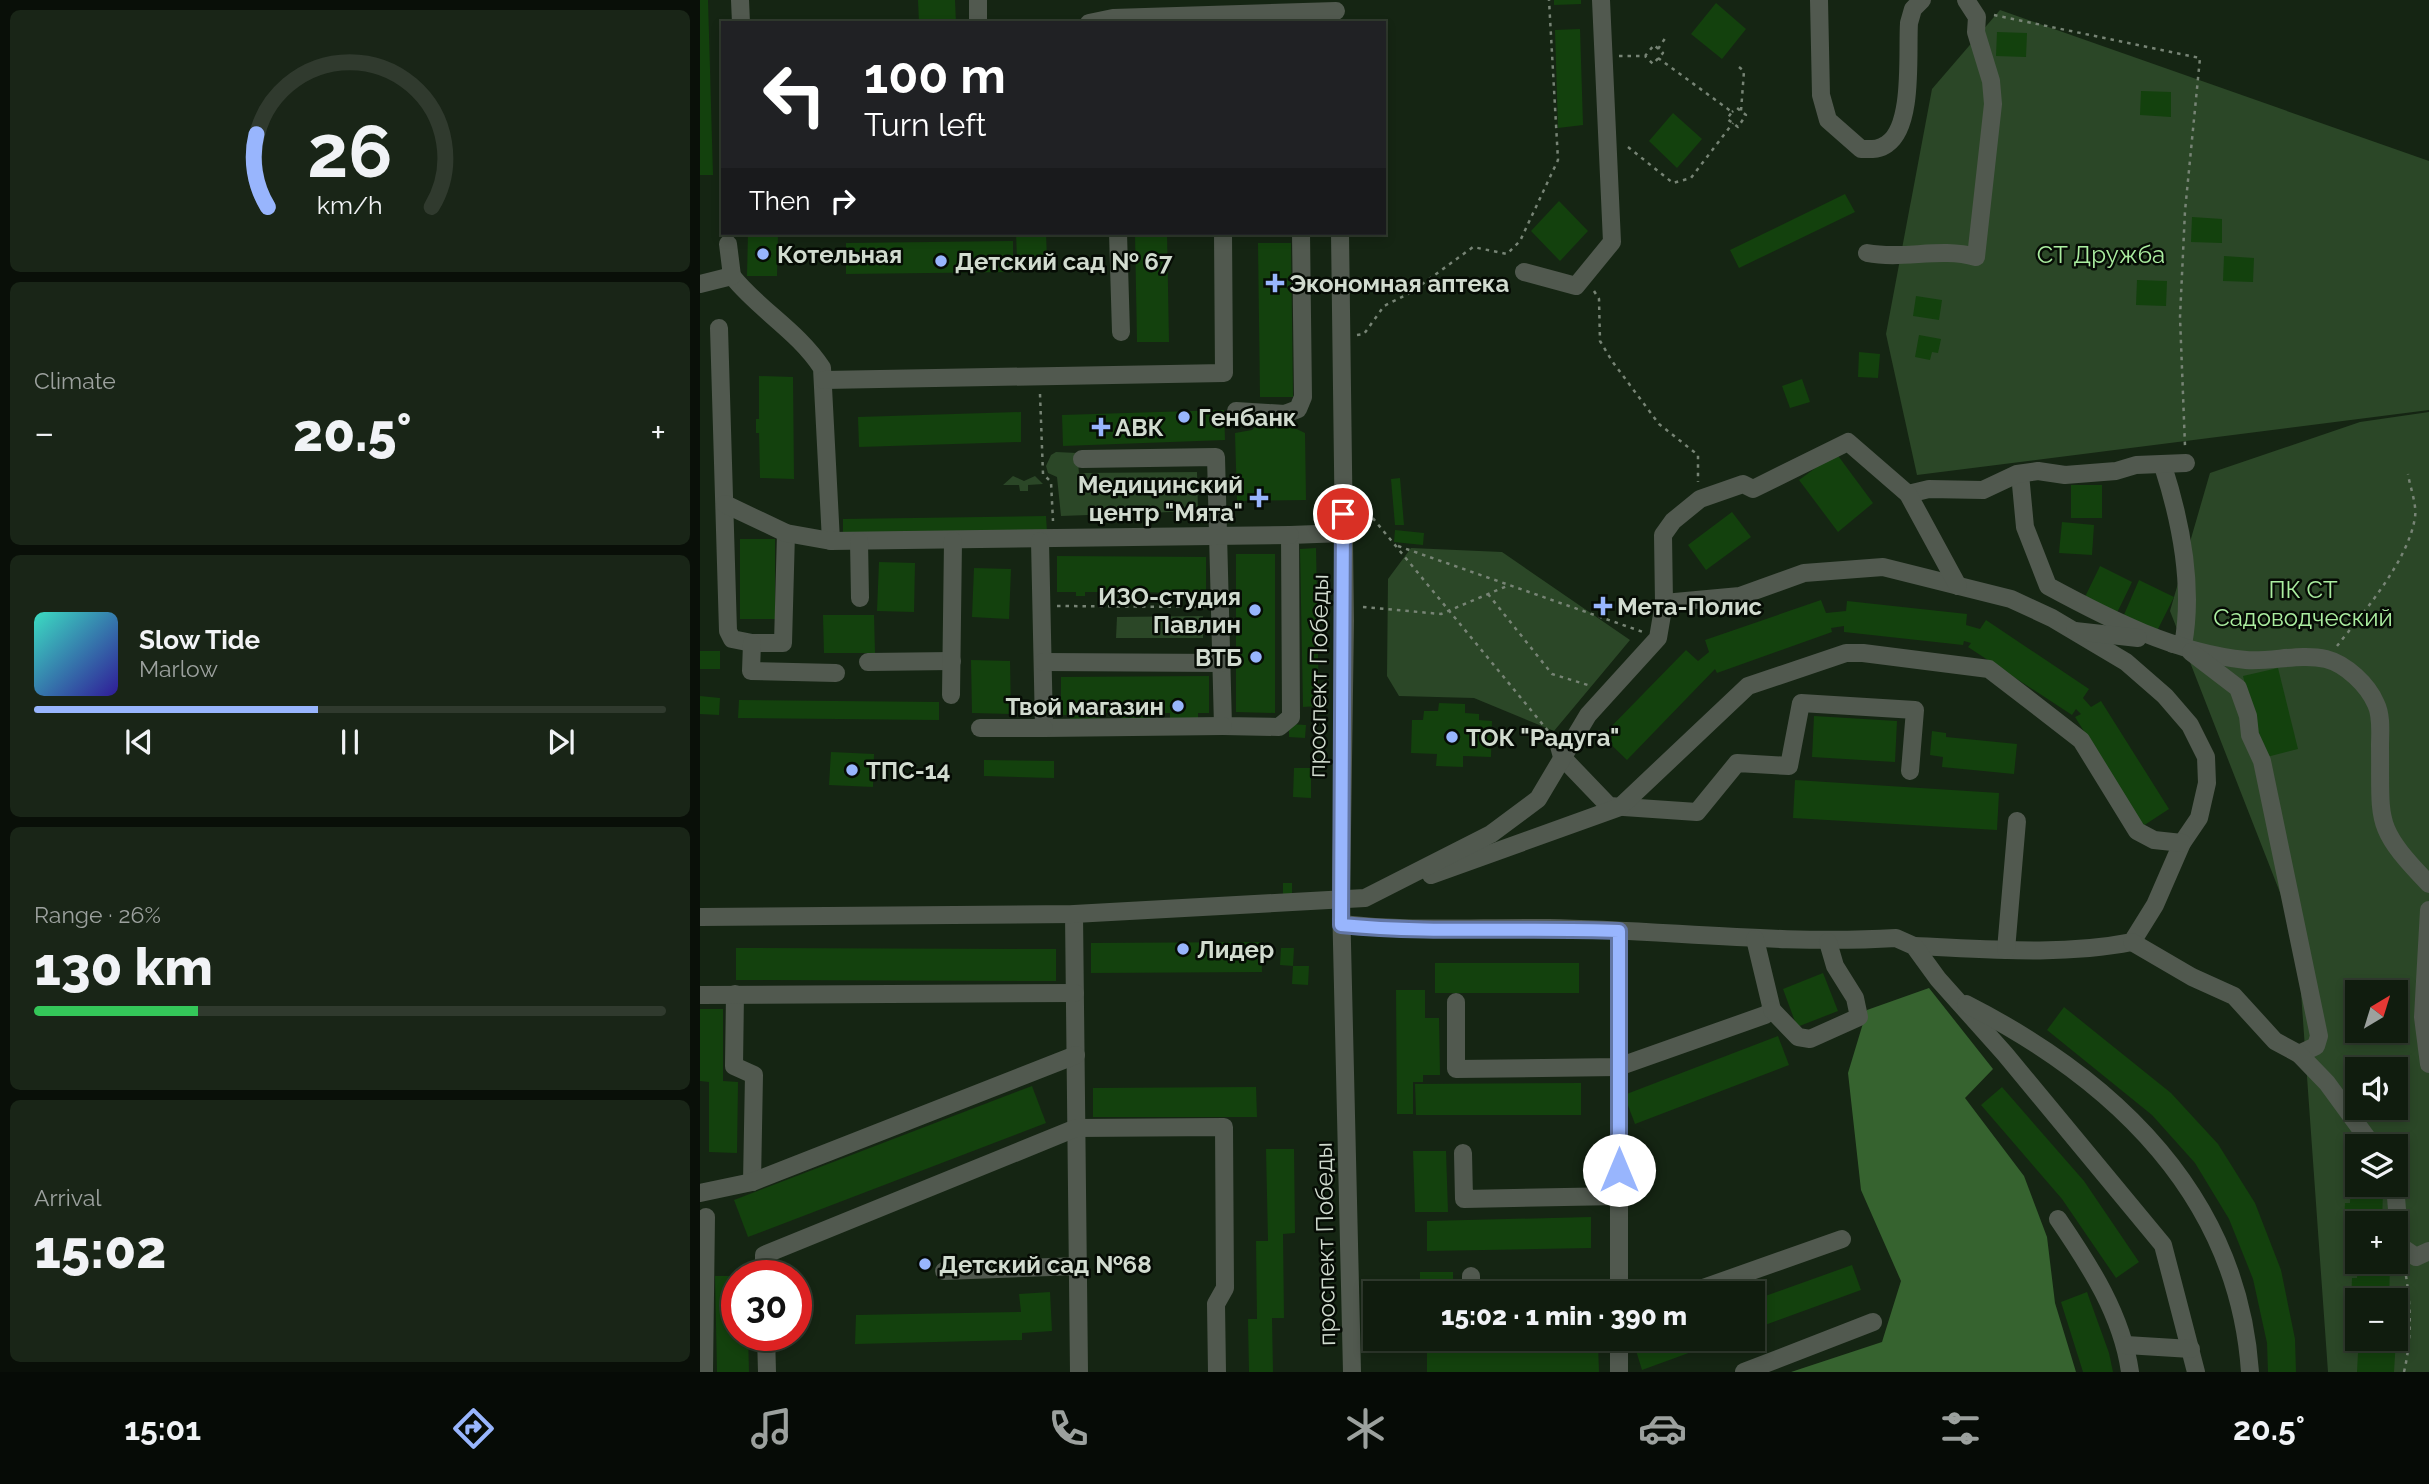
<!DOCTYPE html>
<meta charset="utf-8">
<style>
:root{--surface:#101c0e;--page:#192517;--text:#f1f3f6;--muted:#9ca19e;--line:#303a2e;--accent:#98b5fd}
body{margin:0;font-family:Raleway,sans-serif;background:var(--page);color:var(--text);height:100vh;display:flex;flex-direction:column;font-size:26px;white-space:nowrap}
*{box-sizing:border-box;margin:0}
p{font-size:23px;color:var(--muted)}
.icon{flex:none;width:38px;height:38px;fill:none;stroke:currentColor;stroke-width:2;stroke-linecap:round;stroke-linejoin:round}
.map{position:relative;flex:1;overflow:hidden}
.panel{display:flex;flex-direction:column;gap:10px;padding:10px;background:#090f08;width:700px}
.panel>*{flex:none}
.top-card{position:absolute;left:21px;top:21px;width:665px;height:214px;border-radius:0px;box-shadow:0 4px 10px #0003,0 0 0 2px var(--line);background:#202124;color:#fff;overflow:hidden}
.needle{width:46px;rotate:38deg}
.fabs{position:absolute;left:1645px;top:980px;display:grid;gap:14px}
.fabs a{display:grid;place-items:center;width:63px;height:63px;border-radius:0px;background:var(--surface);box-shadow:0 4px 10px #0003,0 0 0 2px var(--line);font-size:35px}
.speed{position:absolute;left:21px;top:1260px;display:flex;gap:14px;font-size:35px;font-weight:700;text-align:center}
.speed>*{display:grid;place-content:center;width:91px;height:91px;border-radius:50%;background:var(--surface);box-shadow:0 4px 10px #0003,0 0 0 2px var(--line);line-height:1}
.speed .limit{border:10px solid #d22;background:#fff;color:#111}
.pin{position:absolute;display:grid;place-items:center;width:60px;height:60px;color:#fff;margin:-30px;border:4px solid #fff;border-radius:50%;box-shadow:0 2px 7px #0007}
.me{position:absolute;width:77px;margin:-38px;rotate:0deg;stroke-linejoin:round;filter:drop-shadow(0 0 5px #0008)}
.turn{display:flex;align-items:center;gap:24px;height:147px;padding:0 28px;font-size:32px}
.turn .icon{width:91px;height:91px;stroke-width:2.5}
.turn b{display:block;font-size:49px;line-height:60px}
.then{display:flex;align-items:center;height:66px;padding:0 28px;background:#0003;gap:14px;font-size:26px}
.big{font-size:52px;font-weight:800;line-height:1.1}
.panel .widget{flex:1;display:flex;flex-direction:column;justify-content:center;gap:10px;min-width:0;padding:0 24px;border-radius:10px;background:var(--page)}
.panel .dial{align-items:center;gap:0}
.dial svg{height:182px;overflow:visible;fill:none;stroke:var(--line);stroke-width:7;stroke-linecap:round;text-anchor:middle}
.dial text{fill:var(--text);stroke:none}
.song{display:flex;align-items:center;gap:21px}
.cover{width:84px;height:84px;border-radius:10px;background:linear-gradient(135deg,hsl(170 70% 55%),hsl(250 70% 35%))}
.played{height:7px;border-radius:4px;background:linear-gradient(90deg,var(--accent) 45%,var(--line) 45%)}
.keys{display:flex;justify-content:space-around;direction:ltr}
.heat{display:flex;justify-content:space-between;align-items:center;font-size:38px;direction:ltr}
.charge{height:10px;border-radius:5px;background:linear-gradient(90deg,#34c759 26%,var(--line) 0)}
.trip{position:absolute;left:663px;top:1281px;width:402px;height:70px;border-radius:0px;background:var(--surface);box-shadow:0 4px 10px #0003,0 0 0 2px var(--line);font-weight:800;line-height:70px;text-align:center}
.tab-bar{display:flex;height:112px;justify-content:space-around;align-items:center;background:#060b06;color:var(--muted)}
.tab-bar .icon{width:49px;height:49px}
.tab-bar .current{color:var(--accent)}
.tab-bar b{font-size:32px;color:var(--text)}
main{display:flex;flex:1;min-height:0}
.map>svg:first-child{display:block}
</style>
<main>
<section class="panel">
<div class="widget dial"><svg viewBox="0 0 100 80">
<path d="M14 69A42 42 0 1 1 86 69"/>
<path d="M14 69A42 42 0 0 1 9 37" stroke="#98b5fd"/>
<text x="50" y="56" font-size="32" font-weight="700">26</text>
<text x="50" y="72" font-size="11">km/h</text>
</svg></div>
<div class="widget"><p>Climate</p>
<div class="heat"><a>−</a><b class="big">20.5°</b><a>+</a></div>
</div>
<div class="widget">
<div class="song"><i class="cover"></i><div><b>Slow Tide</b><p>Marlow</p></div></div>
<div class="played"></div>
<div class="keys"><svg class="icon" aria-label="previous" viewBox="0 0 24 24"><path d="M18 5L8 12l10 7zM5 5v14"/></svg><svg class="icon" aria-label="pause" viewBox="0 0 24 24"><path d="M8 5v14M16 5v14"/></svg><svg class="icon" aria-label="next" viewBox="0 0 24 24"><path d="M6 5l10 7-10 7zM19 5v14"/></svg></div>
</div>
<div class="widget"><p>Range · 26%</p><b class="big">130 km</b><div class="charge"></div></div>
<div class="widget"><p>Arrival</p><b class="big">15:02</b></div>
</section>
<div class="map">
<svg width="1729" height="1372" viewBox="0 0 1729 1372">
<rect width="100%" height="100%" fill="#152513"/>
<g fill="#2b4727" fill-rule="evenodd">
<polygon points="1300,10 1729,161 1729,410 1217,475 1186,334 1232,89"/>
<path d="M1729,412V1372H1628L1597,936L1470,611L1510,473L1660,422ZM1657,992H1696V1031H1657ZM1657,1069H1696V1108H1657ZM1657,1146H1696V1185H1657ZM1657,1223H1696V1262H1657ZM1657,1300H1696V1339H1657Z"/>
<polygon points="356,452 377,453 379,473 497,472 498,511 361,516 357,477 348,473 346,466 351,455"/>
<polygon points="313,476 324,481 335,476 343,484 328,485 328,491 320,491 319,485 303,485"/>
<polygon points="711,548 802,552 930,640 854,731 774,698 699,696 687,676 688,579"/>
<polygon points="503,616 503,638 416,638 417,617"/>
</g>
<polygon fill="#36632f" points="1229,988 1293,1069 1265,1098 1324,1176 1347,1237 1355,1303 1376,1372 1091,1372 1182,1342 1201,1281 1161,1190 1148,1073 1167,1010"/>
<g fill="#13410d">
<polygon points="0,0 8,0 13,175 0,175"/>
<polygon points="218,0 255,0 256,23 219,23"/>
<polygon points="854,0 881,0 881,4 854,5"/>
<polygon points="1016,3 1046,29 1022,59 991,34"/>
<polygon points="880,29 883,125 858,128 855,30"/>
<polygon points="1297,32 1327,33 1326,57 1296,56"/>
<polygon points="1441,91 1471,92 1471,117 1440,115"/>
<polygon points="973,113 1002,139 977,168 949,141"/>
<polygon points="1145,194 1155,212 1039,268 1030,250"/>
<polygon points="859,201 888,231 860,261 831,231"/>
<polygon points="1492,217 1522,219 1522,243 1491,242"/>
<polygon points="48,233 78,233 77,276 47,276"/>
<polygon points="316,233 346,233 347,259 317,260"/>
<polygon points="435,233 467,233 469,342 437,342"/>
<polygon points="313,241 313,272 146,274 146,243"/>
<polygon points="558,243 591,243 593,397 560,397"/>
<polygon points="1524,256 1554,258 1553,282 1523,281"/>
<polygon points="1437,280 1467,281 1466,306 1436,305"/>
<polygon points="1216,296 1242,300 1239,320 1213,316"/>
<polygon points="1219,335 1241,339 1238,353 1232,352 1230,360 1215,357"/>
<polygon points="1159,352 1180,354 1178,378 1158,377"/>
<polygon points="59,376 93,377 94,479 60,478 59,433 56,433 56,419 59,419"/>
<polygon points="1102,379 1110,402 1090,408 1082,386"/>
<polygon points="524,410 525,440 363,446 362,415"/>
<polygon points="321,412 321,442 159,447 158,417"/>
<polygon points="567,415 605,433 606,500 537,501 535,433 552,430"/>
<polygon points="1136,453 1173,503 1138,532 1099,480"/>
<polygon points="700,478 704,525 695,525 691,479"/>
<rect x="1371" y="485" width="31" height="33"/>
<polygon points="1032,512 1051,537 1006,570 988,545"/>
<polygon points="346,516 347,532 143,535 143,519"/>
<polygon points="1362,522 1394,525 1392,555 1359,553"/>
<polygon points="695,530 724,533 723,545 694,542"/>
<rect x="40" y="539" width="35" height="80"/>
<polygon points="616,548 619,706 603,707 600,549"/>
<polygon points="536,554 575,554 575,713 536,712"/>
<polygon points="357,556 506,557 506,592 486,592 486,597 475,597 475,593 437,592 437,597 425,597 425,592 385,592 385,596 376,596 376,592 357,592"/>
<polygon points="179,562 215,563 214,612 177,611"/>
<polygon points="1400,566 1432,582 1415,617 1383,601"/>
<polygon points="274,568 311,569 309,619 272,617"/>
<polygon points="1439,580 1474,597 1457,631 1423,617"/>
<polygon points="1121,600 1126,613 1146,611 1147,601 1267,614 1266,625 1280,629 1286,620 1389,689 1383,698 1391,707 1401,701 1469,809 1443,826 1375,717 1381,714 1376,709 1372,715 1268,647 1271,643 1264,641 1263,645 1144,632 1144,626 1131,628 1132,632 1017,673 1015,669 927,760 902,736 986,650 998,661 1009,652 1005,640"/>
<polygon points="123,615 174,615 175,653 124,653"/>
<rect x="0" y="651" width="20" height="18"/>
<polygon points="271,660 310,661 311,714 272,713"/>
<polygon points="1578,668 1598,749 1563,758 1543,676"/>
<polygon points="509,676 509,713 498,713 498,720 470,720 470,713 450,713 450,718 421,719 421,713 399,713 400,719 370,719 370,715 361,715 361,677"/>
<polygon points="0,696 20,698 19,715 0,714"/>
<polygon points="39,700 239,702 239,720 38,718"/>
<polygon points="739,703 765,704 765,713 779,714 779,720 792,721 791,757 763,756 763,767 736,766 737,754 711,753 712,720 723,720 724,711 738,711"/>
<polygon points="1114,716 1197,721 1195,762 1112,757"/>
<polygon points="589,724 606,725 605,738 589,737"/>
<polygon points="1232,731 1246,733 1246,737 1317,744 1314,774 1242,767 1243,757 1230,755"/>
<polygon points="131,752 174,754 173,787 129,785"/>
<polygon points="284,760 354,761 354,778 284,776"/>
<polygon points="594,768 611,768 611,798 593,797"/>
<polygon points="1095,780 1299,793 1297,830 1093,818"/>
<rect x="583" y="883" width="9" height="11"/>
<polygon points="561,942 562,972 391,973 391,943"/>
<polygon points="36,948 356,949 356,981 36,980"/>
<polygon points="581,948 594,948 593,966 609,966 608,985 592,984 593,966 580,965"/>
<rect x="735" y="963" width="144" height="30"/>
<polygon points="1123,973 1138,1011 1097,1027 1083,989"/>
<polygon points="696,990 725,990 725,1018 739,1018 740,1075 723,1075 723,1082 713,1082 713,1114 697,1114"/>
<polygon points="1364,1007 1471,1093 1518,1144 1555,1203 1581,1270 1595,1339 1596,1372 1568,1372 1567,1343 1553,1279 1529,1219 1495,1163 1452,1115 1347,1030"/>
<polygon points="0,1009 23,1009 23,1081 38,1082 37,1153 9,1152 9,1082 0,1081"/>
<polygon points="1078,1036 1089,1065 935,1124 924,1095"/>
<polygon points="881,1083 881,1115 716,1115 715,1084"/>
<polygon points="332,1086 346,1123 48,1237 34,1200"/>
<polygon points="556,1087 557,1117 393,1117 393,1088"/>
<polygon points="1302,1087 1384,1181 1439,1262 1416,1278 1362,1199 1281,1105"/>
<polygon points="566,1149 594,1149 595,1233 583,1234 584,1318 572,1318 573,1372 549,1372 548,1319 557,1319 556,1241 568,1241"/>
<polygon points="713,1151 746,1151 748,1212 715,1212"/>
<polygon points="1651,1182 1681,1185 1680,1190 1683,1190 1682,1223 1657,1223 1657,1256 1648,1256 1648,1251 1643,1251 1645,1203 1650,1203"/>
<polygon points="891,1217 891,1248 727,1251 727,1221"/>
<polygon points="1658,1262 1687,1262 1690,1265 1689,1300 1657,1300 1657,1331 1654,1326 1650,1325 1652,1278 1657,1278"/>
<polygon points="1152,1265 1161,1290 1054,1329 1054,1300"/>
<rect x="720" y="1272" width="33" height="21"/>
<polygon points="15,1276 37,1276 37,1335 48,1335 49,1372 17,1372"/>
<rect x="871" y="1279" width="25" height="13"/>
<polygon points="350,1292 352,1331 322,1333 322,1340 155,1344 156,1315 321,1312 319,1294"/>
<polygon points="1387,1292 1409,1353 1413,1372 1383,1372 1361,1302"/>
<polygon points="948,1339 1027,1339 942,1370 934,1344"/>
<polygon points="1663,1339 1696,1339 1694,1372 1657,1372 1658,1353 1662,1353"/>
<polygon points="898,1343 899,1372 727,1372 727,1344"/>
</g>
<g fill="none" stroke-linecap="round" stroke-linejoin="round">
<g stroke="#778475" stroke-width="2.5" stroke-dasharray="3.5 5" stroke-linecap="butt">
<polyline points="1294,15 1500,58 1485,211 1480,317 1485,446"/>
<polyline points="958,49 966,37"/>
<polyline points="919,56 945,56 954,45 963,53 953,64 945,56"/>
<polyline points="958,58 1032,112 1027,119 1038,127 1046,115 1037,108 1032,112"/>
<polyline points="1039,67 1044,71 1041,111"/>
<polyline points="928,147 973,183 991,178 1033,123"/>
<polyline points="894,291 899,299 900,341 912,361 959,424 998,455 998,482"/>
<polyline points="657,335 664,334 684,306 710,293 773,247 807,254 820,241 858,160 849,0"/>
<polyline points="340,394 343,474 351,482 353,521"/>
<polyline points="662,505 849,732"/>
<polyline points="698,546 943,632"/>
<polyline points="788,594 852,674 891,686"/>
<polyline points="357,606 504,607"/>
<polyline points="663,607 741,614 807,586"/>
<path d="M1637,646C1663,613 1709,560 1715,517C1717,505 1710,487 1708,474"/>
<path d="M1704,1372C1712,1338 1711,1304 1705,1270"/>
</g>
<g stroke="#51594f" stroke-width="18">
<polyline points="40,0 41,23"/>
<polyline points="278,0 278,23"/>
<path d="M1119,0L1121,95L1128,120L1161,149C1171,149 1179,150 1187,144C1214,126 1207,53 1209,23L1213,9L1222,0"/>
<polyline points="389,23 413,18 636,11"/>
<polyline points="418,233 421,332"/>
<polyline points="640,233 645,621 641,901 652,1372"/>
<path d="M1167,253C1204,260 1240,247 1276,257L1293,104L1291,81L1276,32L1277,17L1266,0"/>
<polyline points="824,272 876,286 912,242 901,0"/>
<path d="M32,276C59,310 98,331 122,368L131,541"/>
<polyline points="0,284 32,276 28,244"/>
<polyline points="19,328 28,631 32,639 52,643 83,643 86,533"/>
<polyline points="124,380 524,373 523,233"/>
<polyline points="536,411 585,414 598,409 603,397 601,233"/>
<polyline points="382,459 516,457 523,726 579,727 591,717 590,535 643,533"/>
<path d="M1463,466C1481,522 1494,586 1483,645L1473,644"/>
<path d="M1320,474L1325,527L1348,586C1409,619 1475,653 1546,660C1572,662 1601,653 1626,659C1646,664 1668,685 1676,704C1682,716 1680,734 1680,746C1681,823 1673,826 1729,884"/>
<polyline points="1208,494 1229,489 1283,490 1317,474 1338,471 1365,475 1416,471 1436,465 1486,463"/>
<polyline points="25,504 86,533 131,541 590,535"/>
<polyline points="159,541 160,598"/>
<polyline points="340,541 344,728 523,726"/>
<path d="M964,603L1040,596L1104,573L1183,567L1311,599L1352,618L1426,662L1465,696L1490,725L1506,757L1507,783L1499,818L1482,843L1455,905L1432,942C1361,956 1285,949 1214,946"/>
<polyline points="1375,631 1438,638"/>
<polyline points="52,643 51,671 136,673"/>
<polyline points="1491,652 1538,688 1548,716 1550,735 1562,761 1619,1036 1616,1046 1599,1054"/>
<polyline points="168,662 252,661"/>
<polyline points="343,662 522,663"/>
<polyline points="251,695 253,541"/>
<polyline points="280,728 344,728"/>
<polyline points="859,746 862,757 909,806 997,812 1037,763 1089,766 1101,703 1215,710 1210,771"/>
<polyline points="731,875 920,807 1048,686 1146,653 1163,653 1289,669 1381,740 1437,831 1454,840 1482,843"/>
<polyline points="1729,910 1723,1017 1729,1064"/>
<polyline points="374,914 379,1372"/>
<polyline points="0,917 374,914 665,898 791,834 838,799 888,715 958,638 964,603 963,535 973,521 1000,499 1043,484 1053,489 1148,442 1208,494 1258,586"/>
<path d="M641,924C711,932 779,927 849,928C965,930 1080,945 1196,938L1214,946L1238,979L1305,1054L1463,1245L1496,1372"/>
<polyline points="1432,942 1492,977 1534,996 1575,1041 1599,1054 1627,1083 1673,1146"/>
<polyline points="1306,950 1317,821"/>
<polyline points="35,994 34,1066 54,1075 52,1182"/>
<polyline points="0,995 375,993"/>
<polyline points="756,1002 756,1069 918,1067 1065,1015 1072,1010 1055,939"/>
<path d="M1266,1004C1415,1080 1538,1196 1550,1372"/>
<polyline points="1072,1010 1098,1037 1110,1039 1159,1017 1155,998 1135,966 1128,942"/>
<polyline points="763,1153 764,1199 919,1196"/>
<polyline points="1695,1185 1700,1246 1716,1257 1729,1251"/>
<polyline points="0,1193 52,1182 376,1055"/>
<path d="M1358,1219C1390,1266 1422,1315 1430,1372"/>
<polyline points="244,1271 378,1266"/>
<polyline points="64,1276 64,1255 376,1128 524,1127 525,1288 516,1304 517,1372"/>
<polyline points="771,1276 771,1293"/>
<polyline points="919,1293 919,931"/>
<polyline points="989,1293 1142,1239"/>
<polyline points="66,1335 67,1372"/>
<polyline points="919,1339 919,1372"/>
<polyline points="1426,1345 1491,1349"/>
<polyline points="4,1372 6,1217"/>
<polyline points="1044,1372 1173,1322"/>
</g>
</g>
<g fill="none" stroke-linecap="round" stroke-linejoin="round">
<defs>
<path id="route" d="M643,514L641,925C734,934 827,927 919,931V1170"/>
</defs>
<use href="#route" stroke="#6376a4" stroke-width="18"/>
<use href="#route" stroke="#98b5fd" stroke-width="12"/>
</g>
<g fill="#98b5fd" stroke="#060c05" stroke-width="2.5">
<circle cx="63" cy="254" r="7"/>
<circle cx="241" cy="261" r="7"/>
<path d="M571.5 272.5h7v7h7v7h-7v7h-7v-7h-7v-7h7z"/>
<circle cx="484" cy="417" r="7"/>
<path d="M397.5 416.5h7v7h7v7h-7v7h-7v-7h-7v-7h7z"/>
<path d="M555.5 487.5h7v7h7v7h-7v7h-7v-7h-7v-7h7z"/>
<path d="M899.5 595.5h7v7h7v7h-7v7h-7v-7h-7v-7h7z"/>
<circle cx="555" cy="610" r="7"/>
<circle cx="556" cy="657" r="7"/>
<circle cx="478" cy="706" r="7"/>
<circle cx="752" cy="737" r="7"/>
<circle cx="152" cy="770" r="7"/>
<circle cx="483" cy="949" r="7"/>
<circle cx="225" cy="1264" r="7"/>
</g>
<g text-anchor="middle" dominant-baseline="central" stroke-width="5" stroke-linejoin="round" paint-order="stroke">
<g font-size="24" font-weight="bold" fill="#d1dbcf" stroke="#060c05" text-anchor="start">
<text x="77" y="254">Котельная</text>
<text x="255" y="261">Детский сад № 67</text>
<text x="589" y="283">Экономная аптека</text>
<text x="498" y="417">Генбанк</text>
<text x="415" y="427">АВК</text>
<text x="543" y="484" text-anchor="end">Медицинский<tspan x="543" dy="28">центр "Мята"</tspan></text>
<text x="541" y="596" text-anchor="end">ИЗО-студия<tspan x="541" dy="28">Павлин</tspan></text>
<text x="917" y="606">Мета-Полис</text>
<text x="542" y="657" text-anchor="end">ВТБ</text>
<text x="464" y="706" text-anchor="end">Твой магазин</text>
<text x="766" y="737">ТОК "Радуга"</text>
<text x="166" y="770">ТПС-14</text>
<text x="497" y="949">Лидер</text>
<text x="239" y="1264">Детский сад №68</text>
</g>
<g font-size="24" fill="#abeea0" stroke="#060c05">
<text x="1401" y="254">СТ Дружба</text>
<text x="1603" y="589">ПК СТ<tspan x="1603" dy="28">Садоводческий</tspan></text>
</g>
<g font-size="24" fill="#d1dbcf" stroke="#060c05">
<text transform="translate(618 676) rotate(-89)">проспект Победы</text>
<text transform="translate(625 1244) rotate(-91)">проспект Победы</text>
</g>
</g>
</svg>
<div class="fabs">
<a><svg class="needle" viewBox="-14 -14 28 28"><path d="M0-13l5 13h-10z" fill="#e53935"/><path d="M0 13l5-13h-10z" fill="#9ca19e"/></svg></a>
<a><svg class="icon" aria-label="sound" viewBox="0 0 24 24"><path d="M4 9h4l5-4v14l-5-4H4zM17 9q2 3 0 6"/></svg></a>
<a><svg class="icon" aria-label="layers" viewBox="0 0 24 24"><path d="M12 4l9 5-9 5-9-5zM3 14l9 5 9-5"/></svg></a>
<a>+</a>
<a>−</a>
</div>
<div class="speed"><div class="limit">30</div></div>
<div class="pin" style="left:643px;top:514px;background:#d93025"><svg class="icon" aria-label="arrive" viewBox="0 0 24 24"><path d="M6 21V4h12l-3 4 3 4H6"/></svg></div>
<svg class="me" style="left:919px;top:1170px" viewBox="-20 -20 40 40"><circle r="19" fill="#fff"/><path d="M0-13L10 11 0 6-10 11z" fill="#98b5fd"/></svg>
<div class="trip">15:02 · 1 min · 390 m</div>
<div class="top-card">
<div class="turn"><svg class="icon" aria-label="left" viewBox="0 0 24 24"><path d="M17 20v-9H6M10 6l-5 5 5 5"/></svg><div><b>100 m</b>Turn left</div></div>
<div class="then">Then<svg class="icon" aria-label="right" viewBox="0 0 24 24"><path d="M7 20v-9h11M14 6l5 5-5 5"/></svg></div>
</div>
</div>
</main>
<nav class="tab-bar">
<b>15:01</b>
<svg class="icon current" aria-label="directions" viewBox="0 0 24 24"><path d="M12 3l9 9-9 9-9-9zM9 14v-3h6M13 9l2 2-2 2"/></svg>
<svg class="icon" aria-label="music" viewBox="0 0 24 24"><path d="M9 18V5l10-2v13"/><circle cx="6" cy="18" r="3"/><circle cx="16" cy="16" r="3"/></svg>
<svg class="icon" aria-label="phone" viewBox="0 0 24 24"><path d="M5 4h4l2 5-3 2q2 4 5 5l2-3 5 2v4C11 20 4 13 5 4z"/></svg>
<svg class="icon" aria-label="climate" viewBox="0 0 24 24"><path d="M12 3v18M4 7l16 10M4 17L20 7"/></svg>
<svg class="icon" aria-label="car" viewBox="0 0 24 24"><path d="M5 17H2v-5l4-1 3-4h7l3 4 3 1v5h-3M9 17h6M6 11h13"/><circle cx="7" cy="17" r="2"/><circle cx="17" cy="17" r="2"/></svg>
<svg class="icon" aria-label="filters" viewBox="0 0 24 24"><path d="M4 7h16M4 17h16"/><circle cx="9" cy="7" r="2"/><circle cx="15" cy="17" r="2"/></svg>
<b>20.5°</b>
</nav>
